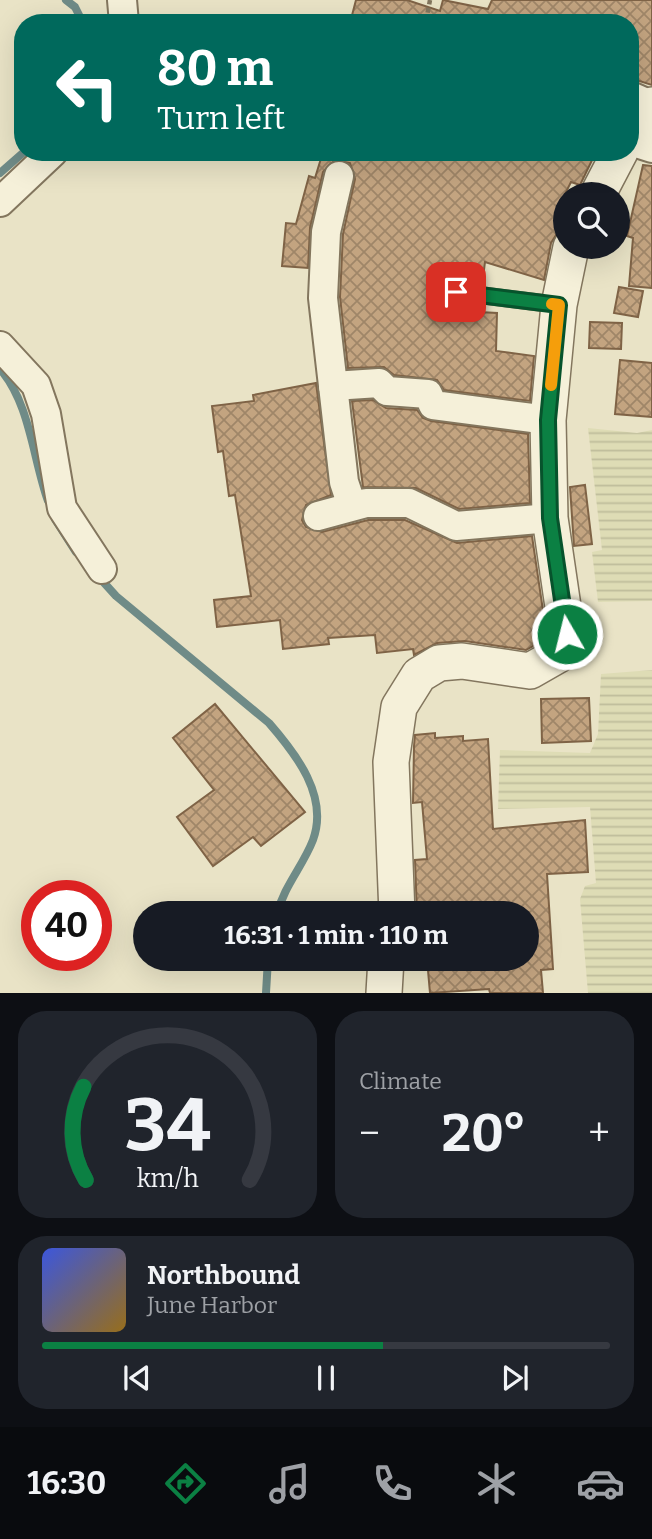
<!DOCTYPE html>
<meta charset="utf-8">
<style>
:root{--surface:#171b24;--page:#20242c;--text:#f1f3f6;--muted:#9ea1a6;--line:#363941;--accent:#0b8043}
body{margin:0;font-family:Bitter,serif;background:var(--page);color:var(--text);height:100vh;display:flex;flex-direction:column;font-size:26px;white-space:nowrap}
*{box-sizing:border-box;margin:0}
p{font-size:23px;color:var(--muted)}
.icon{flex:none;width:38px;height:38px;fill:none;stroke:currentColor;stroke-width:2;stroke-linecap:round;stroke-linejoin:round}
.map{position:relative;height:993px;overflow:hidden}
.panel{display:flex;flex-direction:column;gap:18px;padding:18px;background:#0d0f14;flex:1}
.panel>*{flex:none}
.guide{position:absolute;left:14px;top:14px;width:625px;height:147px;border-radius:28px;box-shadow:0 7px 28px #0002;background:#00695c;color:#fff;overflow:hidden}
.buttons{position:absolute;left:553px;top:182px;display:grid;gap:14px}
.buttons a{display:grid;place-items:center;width:77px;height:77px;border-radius:50%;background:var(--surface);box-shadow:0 7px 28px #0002;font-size:35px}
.speed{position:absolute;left:21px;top:880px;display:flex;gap:14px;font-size:35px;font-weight:700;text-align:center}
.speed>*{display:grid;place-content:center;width:91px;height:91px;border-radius:50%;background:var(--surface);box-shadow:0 7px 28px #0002;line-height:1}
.speed .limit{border:10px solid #d22;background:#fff;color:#111}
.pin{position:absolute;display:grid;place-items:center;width:60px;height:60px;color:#fff;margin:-30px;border-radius:14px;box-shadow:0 4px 10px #0006}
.me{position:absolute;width:77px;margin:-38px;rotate:352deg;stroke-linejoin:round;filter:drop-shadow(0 0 5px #0008)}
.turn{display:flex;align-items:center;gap:24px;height:147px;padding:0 28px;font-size:32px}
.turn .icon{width:91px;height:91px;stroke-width:2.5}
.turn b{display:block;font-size:49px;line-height:60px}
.big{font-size:52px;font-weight:700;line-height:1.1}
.panel .tile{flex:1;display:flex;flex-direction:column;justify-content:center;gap:10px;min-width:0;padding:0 24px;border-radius:28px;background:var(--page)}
.panel .dial{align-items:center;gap:0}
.dial svg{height:182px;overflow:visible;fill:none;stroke:var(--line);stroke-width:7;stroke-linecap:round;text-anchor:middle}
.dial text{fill:var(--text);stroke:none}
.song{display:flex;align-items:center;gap:21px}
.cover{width:84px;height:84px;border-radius:10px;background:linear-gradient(135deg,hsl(230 70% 55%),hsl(40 70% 35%))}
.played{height:7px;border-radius:4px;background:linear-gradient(90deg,var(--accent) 60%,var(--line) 60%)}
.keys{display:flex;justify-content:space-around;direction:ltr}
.heat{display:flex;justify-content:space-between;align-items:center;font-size:38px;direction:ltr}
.panel .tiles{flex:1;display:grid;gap:18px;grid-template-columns:1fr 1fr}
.tile:last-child{grid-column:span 2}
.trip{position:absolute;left:133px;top:901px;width:406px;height:70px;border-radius:35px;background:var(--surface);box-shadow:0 7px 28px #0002;font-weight:700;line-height:70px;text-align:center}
.dock{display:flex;height:112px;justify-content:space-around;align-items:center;background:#090b0e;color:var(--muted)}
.dock .icon{width:49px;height:49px}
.dock .active{color:var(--accent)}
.dock b{font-size:32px;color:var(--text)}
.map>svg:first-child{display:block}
</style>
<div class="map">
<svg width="652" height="993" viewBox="0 0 652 993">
<defs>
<pattern id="farmland-rules" width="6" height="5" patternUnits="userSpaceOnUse" patternTransform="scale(1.75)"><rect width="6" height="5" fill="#dedcb5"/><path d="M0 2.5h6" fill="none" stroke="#bfbd9b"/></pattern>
<pattern id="building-cross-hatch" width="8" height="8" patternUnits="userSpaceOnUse" patternTransform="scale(1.75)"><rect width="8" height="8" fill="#c3a480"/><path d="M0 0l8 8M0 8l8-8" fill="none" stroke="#9f8668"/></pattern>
</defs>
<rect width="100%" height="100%" fill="#e9e3c6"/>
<g fill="url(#farmland-rules)">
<polygon points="588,428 637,433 652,430 652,601 598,602 592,552 602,550"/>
<polygon points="652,670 652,993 588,993 580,899 585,886 596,883 590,807 498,809 500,750 590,753 598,734 601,674"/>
</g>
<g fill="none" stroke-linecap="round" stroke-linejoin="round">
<g stroke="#6f8b87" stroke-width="8">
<polyline points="66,0 75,7 83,23"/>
<polyline points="0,173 24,152"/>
<path d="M0,369C30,403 33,459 48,501"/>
<polyline points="55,519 76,552"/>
<path d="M97,575L116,596L269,723C296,754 329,796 313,840C303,866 284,886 277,914"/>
<polyline points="266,993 268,959"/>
</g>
</g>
<g fill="url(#building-cross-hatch)" stroke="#7f6346" stroke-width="2">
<polygon points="356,0 407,0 440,11 443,0 488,9 492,0 652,0 652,85 630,78 630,23 350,23"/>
<polygon points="323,152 596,152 580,185 571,182 565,194 560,229 551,243 544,280 485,262 482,286 457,282 447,290 451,300 480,305 479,312 497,313 496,351 534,356 530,401 444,390 437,380 394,375 384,367 348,368 340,297 343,234 355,179 350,163 335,160 323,172 310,228 308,268 282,266 286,223 296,224 309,176 315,178"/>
<polygon points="643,165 652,166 652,288 629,286 633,238 627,236"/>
<polygon points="619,287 643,291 638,317 614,313"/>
<polygon points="590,322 622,323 621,349 589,348"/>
<polygon points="620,360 652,363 652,417 615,414"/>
<polygon points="316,383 331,495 306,505 302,520 306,527 322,532 368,520 405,520 457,543 532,536 546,631 542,641 526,650 465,641 437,643 414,655 413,649 377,653 375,635 328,638 329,644 283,649 280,620 217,627 214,600 251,596 235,495 229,496 223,451 218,452 212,406 254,401 253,395"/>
<polygon points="373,400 386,408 417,410 423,418 431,421 528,434 530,503 459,509 416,488 363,487 352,401"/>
<polygon points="585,485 592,544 574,546 570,487"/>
<polygon points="589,698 591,741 542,743 541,699"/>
<polygon points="215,704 305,812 261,846 253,837 213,866 177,817 214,790 173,738"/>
<polygon points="435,733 435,738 463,736 463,741 488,739 493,829 585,820 588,872 547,874 553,969 541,970 543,993 490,993 489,989 430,993 427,959 527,959 527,914 417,914 415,860 427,859 422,802 413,803 414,746 415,735"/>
</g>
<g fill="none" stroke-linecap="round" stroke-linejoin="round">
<defs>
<g id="service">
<polyline points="630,88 652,98"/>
<polyline points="456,292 559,305"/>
</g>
<g id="minor">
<polyline points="122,0 124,23"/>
<polyline points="630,141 652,148"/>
<polyline points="339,176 326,232 323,298 344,482 352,506"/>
<polyline points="0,202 53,152"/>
<polyline points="0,346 36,385 46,414 62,508 102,569"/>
<polyline points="333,386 379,383 387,391 428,394 433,405 548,420"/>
<polyline points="318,516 366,503 409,503 456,526 550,518"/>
</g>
<g id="tertiary">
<polyline points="630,135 652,105"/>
<polyline points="598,194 620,152"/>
<polyline points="397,914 391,762 399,707 419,675 439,663 462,661 530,671 558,655 567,634 550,518 548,420 559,305 571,247"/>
<polyline points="384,993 386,959"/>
</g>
</defs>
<use href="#service" stroke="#83765e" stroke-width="18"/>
<use href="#minor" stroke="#83765e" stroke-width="32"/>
<use href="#tertiary" stroke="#83765e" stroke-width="38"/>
<polyline stroke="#83765e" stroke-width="4.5" stroke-dasharray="5 3.5" stroke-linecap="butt" points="426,21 430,0"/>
<use href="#service" stroke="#f5f0d9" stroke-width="14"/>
<use href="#minor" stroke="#f5f0d9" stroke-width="28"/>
<use href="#tertiary" stroke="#f5f0d9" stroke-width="35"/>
</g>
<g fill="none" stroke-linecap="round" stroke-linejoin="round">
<defs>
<polyline id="route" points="456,292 559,305 548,420 550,518 567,634"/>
</defs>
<use href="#route" stroke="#07532c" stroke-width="18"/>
<use href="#route" stroke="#0b8043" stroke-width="12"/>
<polyline stroke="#f59e0b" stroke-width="12" points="551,385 559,305 552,304"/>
</g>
</svg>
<div class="buttons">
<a><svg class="icon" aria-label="search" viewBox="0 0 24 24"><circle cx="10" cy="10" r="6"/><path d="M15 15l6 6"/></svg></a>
</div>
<div class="speed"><div class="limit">40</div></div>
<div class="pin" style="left:456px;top:292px;background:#d93025"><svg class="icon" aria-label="arrive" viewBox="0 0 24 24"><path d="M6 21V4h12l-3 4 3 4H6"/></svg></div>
<svg class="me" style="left:567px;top:634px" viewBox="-20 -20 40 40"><circle r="17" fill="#0b8043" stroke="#fff" stroke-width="3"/><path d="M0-11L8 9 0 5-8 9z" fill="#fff"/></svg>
<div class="trip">16:31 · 1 min · 110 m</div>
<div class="guide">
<div class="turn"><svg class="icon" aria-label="left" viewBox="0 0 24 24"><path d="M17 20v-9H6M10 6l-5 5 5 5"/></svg><div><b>80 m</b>Turn left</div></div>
</div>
</div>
<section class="panel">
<div class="tiles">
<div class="tile dial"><svg viewBox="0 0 100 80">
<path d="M14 69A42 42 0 1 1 86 69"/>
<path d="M14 69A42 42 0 0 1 13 28" stroke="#0b8043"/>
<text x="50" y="56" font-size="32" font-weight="700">34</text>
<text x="50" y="72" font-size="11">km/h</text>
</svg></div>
<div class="tile"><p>Climate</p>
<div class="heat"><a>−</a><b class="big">20°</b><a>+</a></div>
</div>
<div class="tile">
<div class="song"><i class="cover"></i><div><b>Northbound</b><p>June Harbor</p></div></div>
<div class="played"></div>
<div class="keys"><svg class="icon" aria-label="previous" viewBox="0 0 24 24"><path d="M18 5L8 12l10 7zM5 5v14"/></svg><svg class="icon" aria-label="pause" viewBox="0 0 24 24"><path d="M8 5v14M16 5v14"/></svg><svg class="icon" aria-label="next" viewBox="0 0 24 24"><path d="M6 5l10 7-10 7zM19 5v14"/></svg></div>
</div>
</div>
</section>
<nav class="dock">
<b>16:30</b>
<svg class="icon active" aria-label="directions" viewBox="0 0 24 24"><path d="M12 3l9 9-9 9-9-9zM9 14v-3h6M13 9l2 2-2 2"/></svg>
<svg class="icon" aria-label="music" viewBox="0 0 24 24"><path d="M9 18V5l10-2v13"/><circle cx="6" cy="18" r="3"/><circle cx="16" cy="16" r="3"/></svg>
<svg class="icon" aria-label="phone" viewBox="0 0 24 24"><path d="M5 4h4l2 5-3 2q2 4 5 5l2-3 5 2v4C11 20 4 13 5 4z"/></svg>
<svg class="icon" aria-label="climate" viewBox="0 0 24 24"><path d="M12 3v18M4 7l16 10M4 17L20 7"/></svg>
<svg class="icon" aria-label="car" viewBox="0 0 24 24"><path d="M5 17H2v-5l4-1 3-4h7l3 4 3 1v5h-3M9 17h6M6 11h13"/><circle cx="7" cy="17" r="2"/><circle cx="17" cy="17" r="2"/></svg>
</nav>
